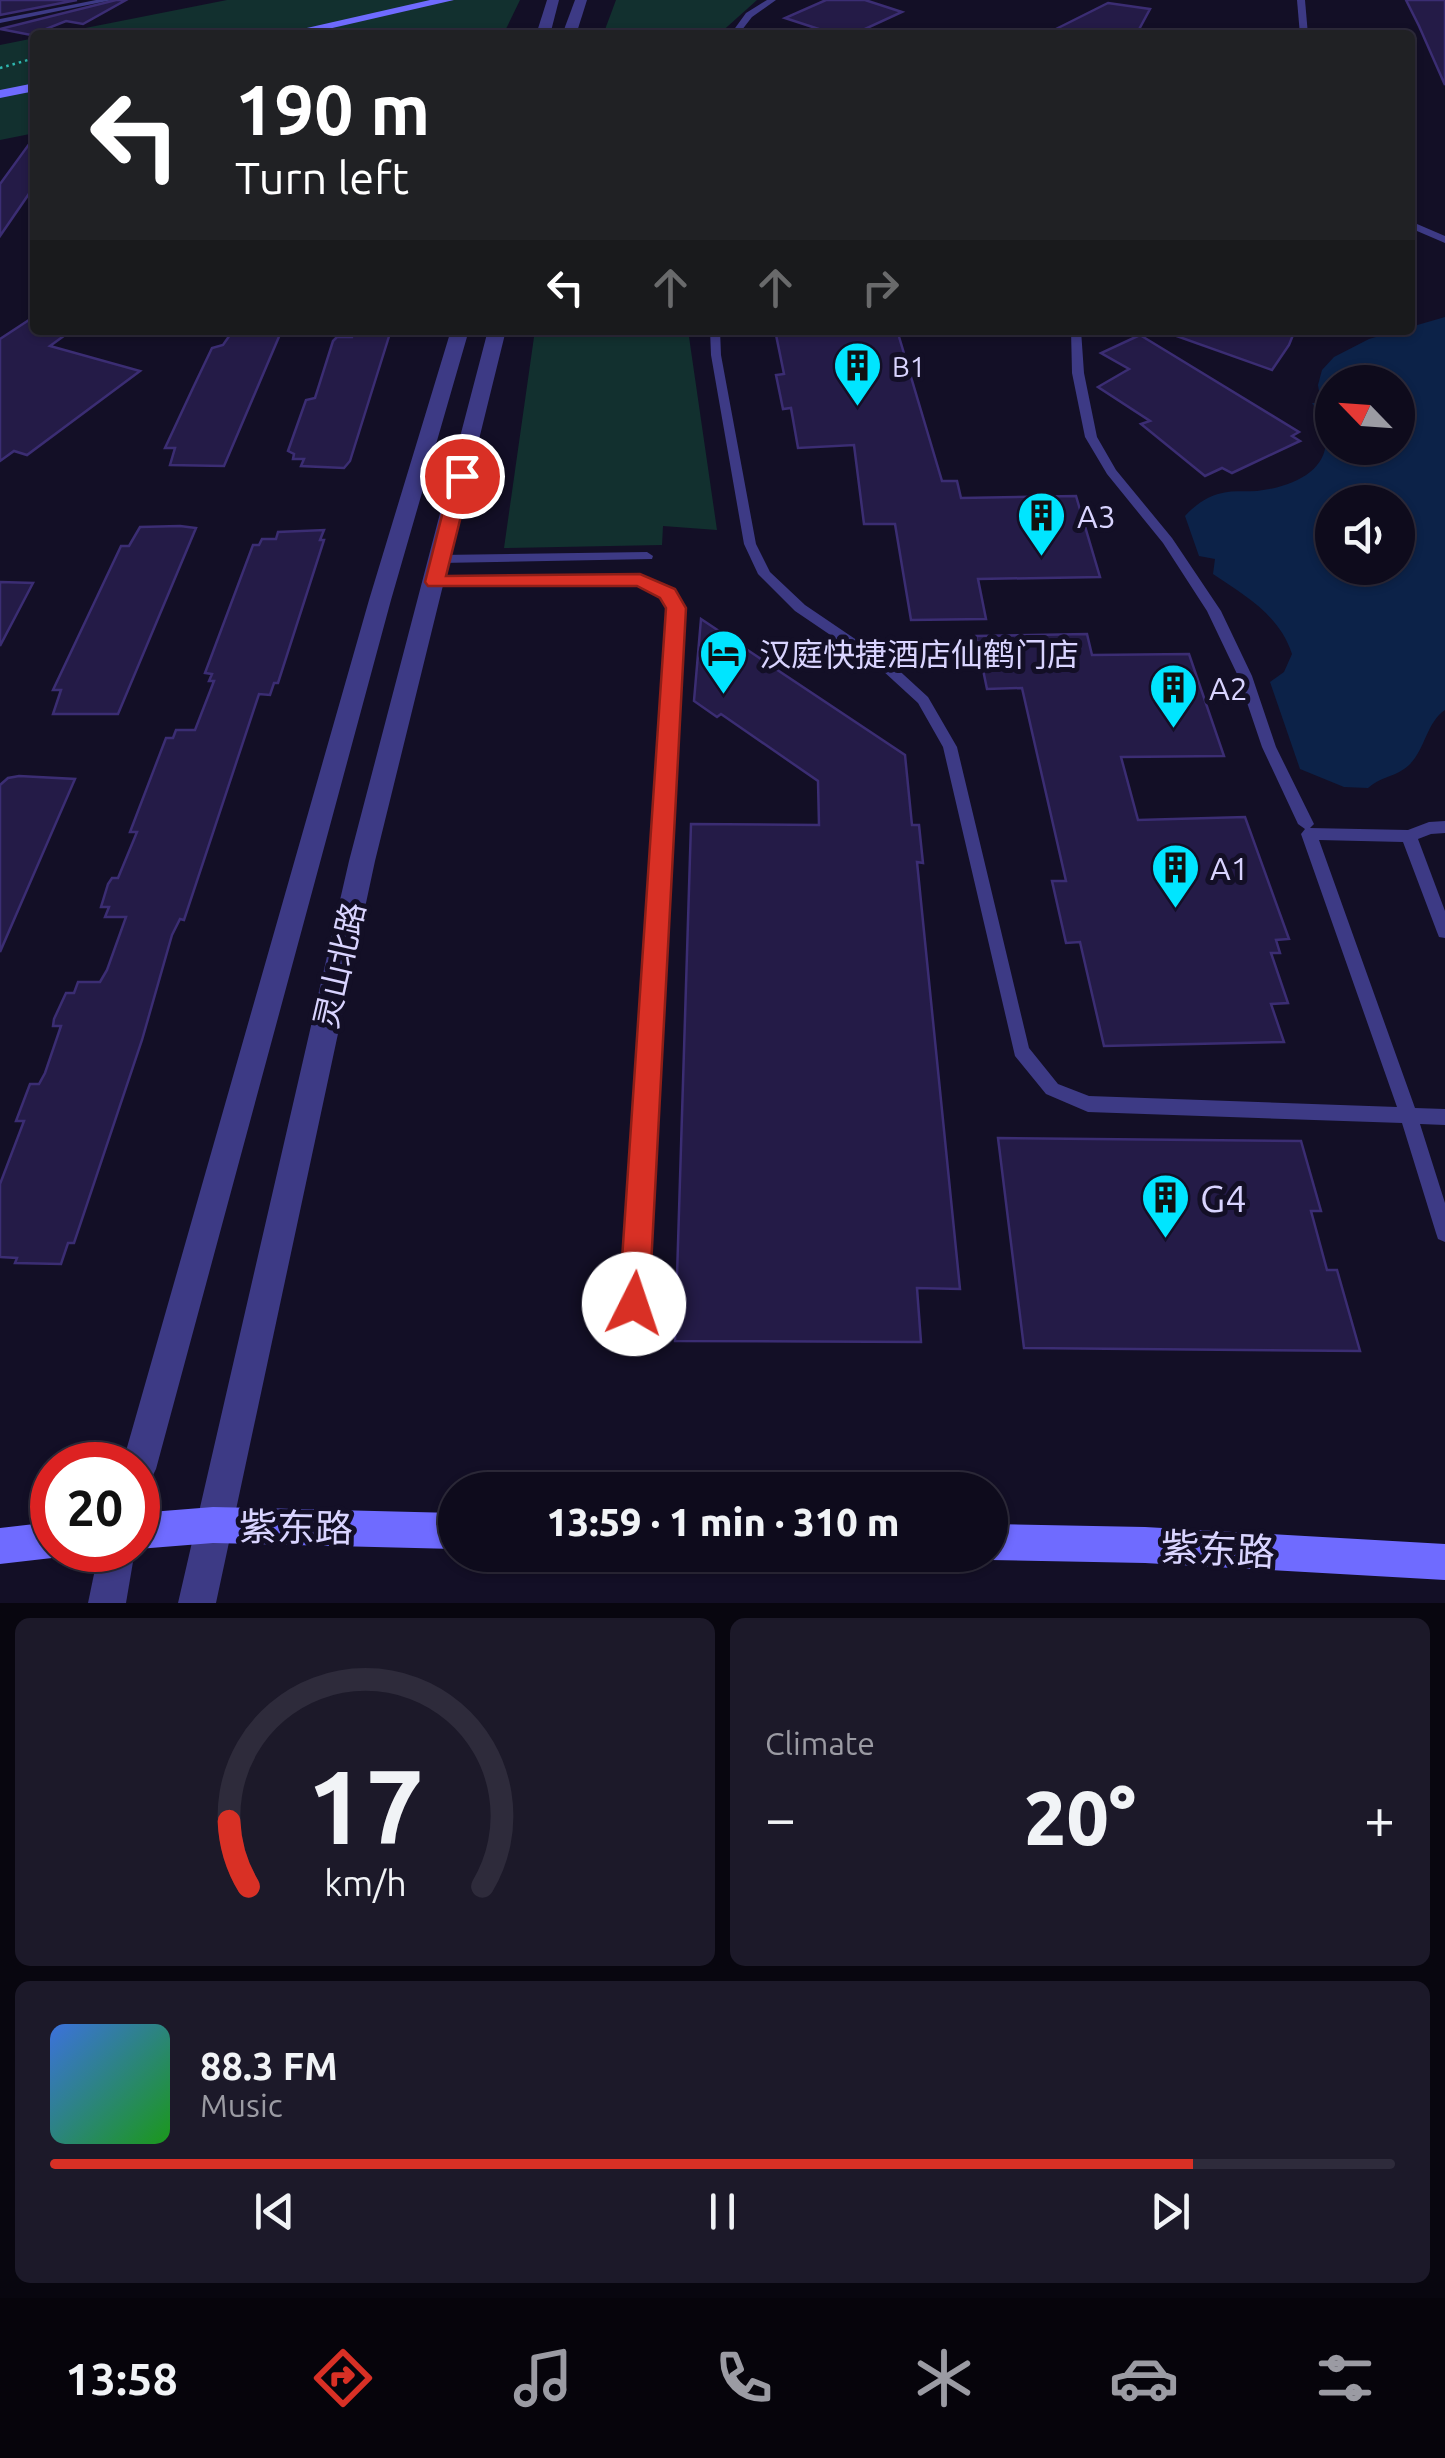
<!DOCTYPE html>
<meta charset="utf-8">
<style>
:root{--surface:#0e0b1c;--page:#1c1929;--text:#f1f3f6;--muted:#9b9ba3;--line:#2e2b3b;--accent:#d93025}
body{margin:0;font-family:Ubuntu,"Noto Sans SC",sans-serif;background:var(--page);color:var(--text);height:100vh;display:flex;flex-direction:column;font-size:38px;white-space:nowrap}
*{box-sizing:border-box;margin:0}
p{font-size:32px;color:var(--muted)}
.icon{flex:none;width:55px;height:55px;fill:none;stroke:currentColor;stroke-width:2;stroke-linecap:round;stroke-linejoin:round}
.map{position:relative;height:1603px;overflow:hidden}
.details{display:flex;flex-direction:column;gap:15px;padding:15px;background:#08060f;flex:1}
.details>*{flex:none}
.banner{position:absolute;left:30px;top:30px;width:1385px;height:305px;border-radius:10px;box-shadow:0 2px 8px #0004,0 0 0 2px var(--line);background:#202124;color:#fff;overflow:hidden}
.needle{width:65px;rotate:295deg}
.tools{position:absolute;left:1315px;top:365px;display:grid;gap:20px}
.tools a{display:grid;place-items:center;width:100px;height:100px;border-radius:50%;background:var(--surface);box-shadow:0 2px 8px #0004,0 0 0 2px var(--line);font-size:50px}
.speed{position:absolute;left:30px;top:1442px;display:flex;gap:20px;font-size:50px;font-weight:700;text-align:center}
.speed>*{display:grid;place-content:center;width:130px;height:130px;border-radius:50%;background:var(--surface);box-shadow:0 2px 8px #0004,0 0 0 2px var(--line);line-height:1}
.speed .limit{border:15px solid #d22;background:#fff;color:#111}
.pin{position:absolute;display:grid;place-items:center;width:85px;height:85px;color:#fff;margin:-42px;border:5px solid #fff;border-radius:50%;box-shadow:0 2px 10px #0007}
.me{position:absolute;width:110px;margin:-55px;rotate:4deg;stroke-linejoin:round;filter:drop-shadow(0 0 8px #0008)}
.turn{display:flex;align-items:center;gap:35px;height:210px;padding:0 40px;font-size:45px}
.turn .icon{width:130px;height:130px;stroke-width:2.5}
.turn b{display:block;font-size:70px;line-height:85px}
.lanes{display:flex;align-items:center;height:95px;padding:0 40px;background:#0003;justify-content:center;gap:50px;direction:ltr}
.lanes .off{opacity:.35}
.big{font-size:75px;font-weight:800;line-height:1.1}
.details .card{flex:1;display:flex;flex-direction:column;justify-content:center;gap:15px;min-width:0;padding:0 35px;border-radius:15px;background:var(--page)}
.details .dial{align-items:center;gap:0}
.dial svg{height:260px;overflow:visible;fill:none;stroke:var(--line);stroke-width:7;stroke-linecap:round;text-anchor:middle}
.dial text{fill:var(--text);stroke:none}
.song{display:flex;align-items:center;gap:30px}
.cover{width:120px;height:120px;border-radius:15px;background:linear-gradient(135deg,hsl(220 70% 55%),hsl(120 70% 35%))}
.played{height:10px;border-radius:5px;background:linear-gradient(90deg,var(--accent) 85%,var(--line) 85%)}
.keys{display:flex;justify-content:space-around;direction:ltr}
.heat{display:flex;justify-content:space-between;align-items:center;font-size:55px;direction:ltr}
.details .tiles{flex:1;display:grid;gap:15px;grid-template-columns:1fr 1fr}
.card:last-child{grid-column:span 2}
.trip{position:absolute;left:438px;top:1472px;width:570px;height:100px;border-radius:50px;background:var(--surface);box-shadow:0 2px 8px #0004,0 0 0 2px var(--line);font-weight:800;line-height:100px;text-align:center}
.menu{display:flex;height:160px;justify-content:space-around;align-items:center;background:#06040b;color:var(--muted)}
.menu .icon{width:70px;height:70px}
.menu .current{color:var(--accent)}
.menu b{font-size:45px;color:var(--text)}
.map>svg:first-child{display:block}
</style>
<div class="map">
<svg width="1445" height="1603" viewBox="0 0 1445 1603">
<rect width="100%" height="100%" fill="#130f26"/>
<g fill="#12302f">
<polygon points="227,0 520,0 505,31 486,35 50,35"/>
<polygon points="616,0 757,0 718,35 603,35"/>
<polygon points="35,38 35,133 0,140 0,45"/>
<polygon points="535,330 688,330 717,530 663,526 662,545 504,548"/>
</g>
<path fill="#0c2248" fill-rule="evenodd" d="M1445,317V710C1425,723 1425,755 1404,769C1391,778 1380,777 1368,788L1344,787L1300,769L1270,682L1284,672L1292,654C1279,614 1245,596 1213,574L1215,559L1199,556L1185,516C1194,506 1205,498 1218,494C1231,490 1244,492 1257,491C1311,485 1347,455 1312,403H1321L1318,385L1322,370L1334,357L1369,339ZM1332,382H1398V448H1332ZM1332,502H1398V568H1332Z"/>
<g fill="#241b47" stroke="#3b2d73" stroke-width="2.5">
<polygon points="0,0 77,0 0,15"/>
<polygon points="116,0 126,0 83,24 66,21 31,35 0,29"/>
<polygon points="826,0 865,0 902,12 852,35 837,35 785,18"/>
<polygon points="1406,0 1445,0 1445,85 1419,26"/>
<polygon points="1108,3 1150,9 1136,35 1044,35"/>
<polygon points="35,136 35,185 0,236 0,184"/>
<polygon points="35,316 35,330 72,330 50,346 140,371 27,455 14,451 0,461 0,339"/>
<polygon points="391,330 350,461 344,468 301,466 304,459 293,459 294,454 288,451 306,400 315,398 333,341 337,337 352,337 354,332"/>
<polygon points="775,330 897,330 942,481 957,481 961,498 1076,496 1100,577 978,579 986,619 911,620 895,524 864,524 854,445 798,448 791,408 783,409 776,375 784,374"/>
<polygon points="1169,330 1295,330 1289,345 1272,370 1168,333"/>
<polygon points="232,332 281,332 224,466 170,465 175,448 165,448 192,390 212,348 223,345"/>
<polygon points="1140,335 1299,432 1292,436 1300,441 1232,473 1222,468 1205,476 1141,424 1150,421 1098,387 1129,369 1101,353"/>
<polygon points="180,526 196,528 118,714 53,714 61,690 53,690 121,546 129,546 140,527"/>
<polygon points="324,530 320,540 324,540 278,683 274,683 270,695 259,694 184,920 180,919 172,935 142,1040 74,1243 68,1243 61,1264 15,1263 17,1258 0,1257 0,1184 24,1121 16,1121 30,1084 39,1084 45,1073 61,1026 53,1026 54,1019 66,993 74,993 78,982 100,982 107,970 126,917 105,917 109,907 101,907 108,884 112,878 118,878 137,832 130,832 166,738 173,738 176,730 195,730 214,681 209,681 212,674 205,673 253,545 259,545 262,539 276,539 278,532"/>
<polygon points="0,582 33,583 0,646"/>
<polygon points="701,619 905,755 912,825 919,825 923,863 917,862 960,1289 917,1288 921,1342 675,1341 691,824 819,825 818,781 721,714 717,717 694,701"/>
<polygon points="1087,634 1092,655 1189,654 1224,756 1121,757 1138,820 1245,817 1289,939 1276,940 1280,953 1271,953 1288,1003 1271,1004 1284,1042 1104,1046 1080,942 1066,943 1052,881 1066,881 1022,688 987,689 976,636"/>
<polygon points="19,776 75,779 0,952 0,785 8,778"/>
<polygon points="998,1138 1301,1141 1321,1211 1311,1211 1327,1270 1337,1270 1360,1351 1024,1348"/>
</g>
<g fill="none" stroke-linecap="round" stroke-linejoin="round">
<g stroke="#2fb8b0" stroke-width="2.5" stroke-dasharray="2.5 4" stroke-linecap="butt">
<polyline points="218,35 241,30"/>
<polyline points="0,68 35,58"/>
</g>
<g fill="#3d3a85" fill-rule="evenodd">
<polygon points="96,0 112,0 0,23 0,19"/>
<polygon points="767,0 776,0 752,17 738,35 730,35 746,13"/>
<polygon points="1297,0 1305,0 1308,35 1300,35"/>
<polygon points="1410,221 1445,236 1445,243 1410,228"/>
<polygon points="710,330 720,330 721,355 756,544 770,572 805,605 892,664 928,697 957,747 1029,1048 1058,1084 1089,1096 1397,1107 1301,834 1305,829 1298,824 1262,747 1238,676 1207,611 1163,543 1107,474 1085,437 1072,373 1071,330 1081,330 1084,373 1097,437 1116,470 1172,538 1221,611 1252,676 1276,747 1314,824 1310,828 1408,830 1429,822 1445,821 1445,833 1431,834 1418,839 1445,911 1445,938 1439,937 1437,932 1403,842 1319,840 1415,1108 1445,1109 1445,1125 1420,1124 1445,1203 1445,1242 1438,1239 1436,1233 1402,1123 1088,1112 1046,1094 1015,1056 943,747 918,703 882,670 795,611 758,574 744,544 711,355"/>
<polygon points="647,552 653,556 652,559 440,563 434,559 440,555"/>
<polygon points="640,576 665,584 683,608 644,1303 641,1310 634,1312 627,1310 624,1303 669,608 655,590 639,584 435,586 429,582 435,578"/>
</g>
<g fill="#3d3a85" fill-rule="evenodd">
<polygon points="547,0 559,0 550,35 536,35"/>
<polygon points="575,0 587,0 576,35 562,35"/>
<polygon points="451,330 469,330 391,600 156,1469 150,1481 138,1487 138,1465 122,1465 369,600"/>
<polygon points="488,330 506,330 375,861 216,1603 178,1603 349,861"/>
<polygon points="99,1550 135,1550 126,1603 88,1603"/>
</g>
<g fill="#6f6bff" fill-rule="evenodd">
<polygon points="430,0 454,0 302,35 276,35"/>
<polygon points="35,83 35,91 0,98 0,90"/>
<polygon points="213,1507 455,1513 455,1549 213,1543 138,1549 138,1513"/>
<polygon points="52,1522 52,1550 66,1550 65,1553 52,1558 0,1564 0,1528"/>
<polygon points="990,1524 1145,1527 1445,1544 1445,1580 1145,1563 990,1560 978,1555 990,1555"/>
</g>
</g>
<polygon fill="#d93025" stroke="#8d1f18" stroke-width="2.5" points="462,470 471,476 446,576 640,574 675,589 686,608 649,1304 645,1314 634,1318 624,1314 619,1304 666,608 660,598 637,586 428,586 425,582 452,476"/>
<defs>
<symbol id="building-pin" viewBox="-11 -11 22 30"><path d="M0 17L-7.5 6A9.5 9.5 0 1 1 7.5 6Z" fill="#00e5ff" stroke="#130f26"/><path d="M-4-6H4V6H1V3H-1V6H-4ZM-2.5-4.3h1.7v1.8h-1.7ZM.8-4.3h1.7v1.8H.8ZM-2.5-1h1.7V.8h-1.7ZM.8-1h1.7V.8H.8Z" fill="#111"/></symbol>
<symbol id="hotel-pin" viewBox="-11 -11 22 30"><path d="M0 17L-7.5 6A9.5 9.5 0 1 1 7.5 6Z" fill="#00e5ff" stroke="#130f26"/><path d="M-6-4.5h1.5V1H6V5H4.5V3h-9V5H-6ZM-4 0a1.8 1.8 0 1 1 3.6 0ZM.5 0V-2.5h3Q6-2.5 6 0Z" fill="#111"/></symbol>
</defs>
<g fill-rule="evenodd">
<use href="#building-pin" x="830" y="338" width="55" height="75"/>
<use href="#building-pin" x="1014" y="488" width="55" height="75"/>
<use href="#hotel-pin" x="696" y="626" width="55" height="75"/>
<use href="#building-pin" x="1146" y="660" width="55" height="75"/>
<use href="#building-pin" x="1148" y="840" width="55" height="75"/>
<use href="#building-pin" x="1138" y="1170" width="55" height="75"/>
</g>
<g text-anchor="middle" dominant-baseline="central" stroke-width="10" stroke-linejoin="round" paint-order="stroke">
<g font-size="28" fill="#d9d4ff" stroke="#130f26" text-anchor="start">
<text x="892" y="366">B1</text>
</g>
<g font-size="32" fill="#d9d4ff" stroke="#130f26" text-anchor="start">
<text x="1077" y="516">A3</text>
<text x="759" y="654">汉庭快捷酒店仙鹤门店</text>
<text x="1209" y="688">A2</text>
<text x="1210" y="868">A1</text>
</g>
<g font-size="32" fill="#d9d4ff" stroke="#130f26">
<text transform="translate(339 965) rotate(-77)">灵山北路</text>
</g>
<g font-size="38" fill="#d9d4ff" stroke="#130f26" text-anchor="start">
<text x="1200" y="1198">G4</text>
</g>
<g font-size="38" fill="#d9d4ff" stroke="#130f26">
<text transform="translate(296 1527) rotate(1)">紫东路</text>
<text transform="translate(1218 1549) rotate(3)">紫东路</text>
</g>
</g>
</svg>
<div class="tools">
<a><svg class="needle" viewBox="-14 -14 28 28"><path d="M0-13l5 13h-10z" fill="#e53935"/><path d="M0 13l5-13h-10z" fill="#9b9ba3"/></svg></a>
<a><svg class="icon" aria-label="sound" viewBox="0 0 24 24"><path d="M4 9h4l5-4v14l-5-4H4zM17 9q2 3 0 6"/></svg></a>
</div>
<div class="speed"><div class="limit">20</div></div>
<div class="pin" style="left:462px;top:476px;background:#d93025"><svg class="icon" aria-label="arrive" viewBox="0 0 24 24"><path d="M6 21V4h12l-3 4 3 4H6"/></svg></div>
<svg class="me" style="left:634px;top:1304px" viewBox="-20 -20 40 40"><circle r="19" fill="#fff"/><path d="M0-13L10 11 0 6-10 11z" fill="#d93025"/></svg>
<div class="trip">13:59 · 1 min · 310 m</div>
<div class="banner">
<div class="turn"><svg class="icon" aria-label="left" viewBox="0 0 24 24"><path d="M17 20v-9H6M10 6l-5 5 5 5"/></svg><div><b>190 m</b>Turn left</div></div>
<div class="lanes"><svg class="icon" aria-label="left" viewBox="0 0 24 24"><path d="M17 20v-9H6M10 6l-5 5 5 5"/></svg><svg class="icon off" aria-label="ahead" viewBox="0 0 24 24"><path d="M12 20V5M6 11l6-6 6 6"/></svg><svg class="icon off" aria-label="ahead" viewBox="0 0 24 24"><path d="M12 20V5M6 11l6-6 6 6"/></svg><svg class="icon off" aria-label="right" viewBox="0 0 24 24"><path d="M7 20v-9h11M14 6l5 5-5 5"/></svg></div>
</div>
</div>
<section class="details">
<div class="tiles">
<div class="card dial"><svg viewBox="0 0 100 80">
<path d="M14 69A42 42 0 1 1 86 69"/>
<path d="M14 69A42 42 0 0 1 8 49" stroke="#d93025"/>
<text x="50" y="56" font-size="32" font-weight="700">17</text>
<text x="50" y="72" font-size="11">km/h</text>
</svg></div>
<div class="card"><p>Climate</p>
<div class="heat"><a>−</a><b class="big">20°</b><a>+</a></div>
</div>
<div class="card">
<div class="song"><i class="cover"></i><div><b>88.3 FM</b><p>Music</p></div></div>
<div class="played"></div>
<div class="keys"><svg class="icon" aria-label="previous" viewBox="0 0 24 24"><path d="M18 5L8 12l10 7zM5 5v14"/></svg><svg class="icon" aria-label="pause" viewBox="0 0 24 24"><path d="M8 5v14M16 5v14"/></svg><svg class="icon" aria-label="next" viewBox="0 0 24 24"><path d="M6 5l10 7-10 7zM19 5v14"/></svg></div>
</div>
</div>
</section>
<nav class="menu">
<b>13:58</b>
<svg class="icon current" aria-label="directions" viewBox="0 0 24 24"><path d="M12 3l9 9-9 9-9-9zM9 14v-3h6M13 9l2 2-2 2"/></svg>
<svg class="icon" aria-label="music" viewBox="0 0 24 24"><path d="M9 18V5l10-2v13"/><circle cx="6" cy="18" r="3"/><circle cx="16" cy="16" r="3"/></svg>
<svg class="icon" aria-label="phone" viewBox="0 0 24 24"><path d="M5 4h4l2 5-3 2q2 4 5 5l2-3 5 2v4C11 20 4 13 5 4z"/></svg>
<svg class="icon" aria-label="climate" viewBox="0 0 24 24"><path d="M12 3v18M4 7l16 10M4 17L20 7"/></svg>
<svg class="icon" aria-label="car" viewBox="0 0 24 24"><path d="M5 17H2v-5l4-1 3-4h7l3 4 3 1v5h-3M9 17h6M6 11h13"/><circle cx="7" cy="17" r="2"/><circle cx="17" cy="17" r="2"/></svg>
<svg class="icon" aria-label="filters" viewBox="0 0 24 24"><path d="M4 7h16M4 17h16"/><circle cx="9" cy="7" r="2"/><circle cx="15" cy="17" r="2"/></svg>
</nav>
